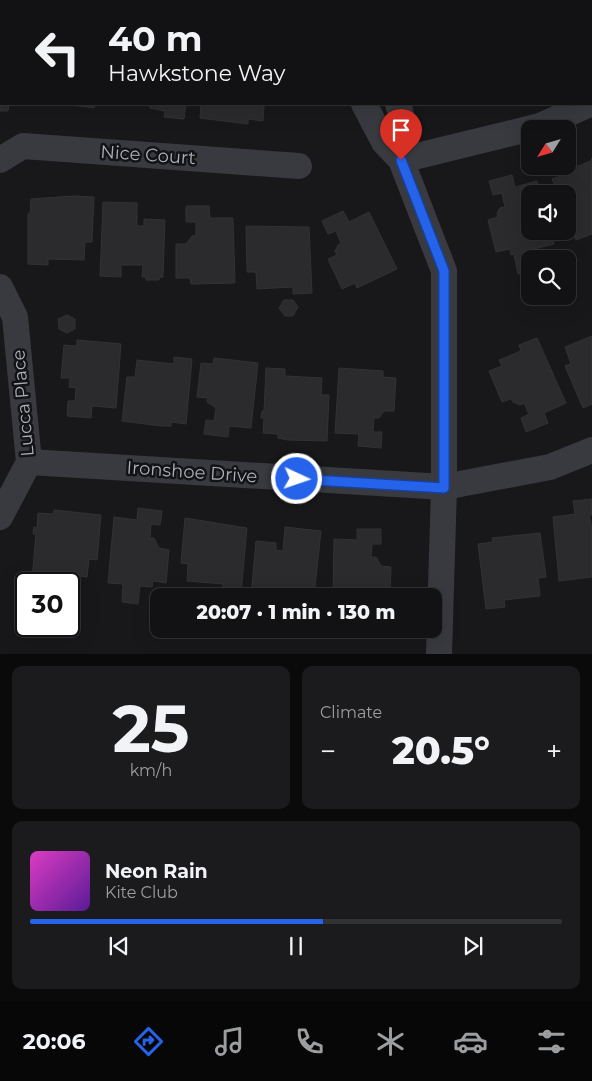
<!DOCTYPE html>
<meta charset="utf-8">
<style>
:root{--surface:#121214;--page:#1b1b1d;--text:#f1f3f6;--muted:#9c9ea0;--line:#313234;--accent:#2563eb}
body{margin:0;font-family:Montserrat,sans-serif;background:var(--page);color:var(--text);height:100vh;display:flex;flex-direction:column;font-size:19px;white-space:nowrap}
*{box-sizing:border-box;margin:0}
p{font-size:16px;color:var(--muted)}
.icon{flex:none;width:28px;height:28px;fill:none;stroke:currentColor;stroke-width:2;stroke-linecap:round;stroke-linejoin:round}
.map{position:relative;height:654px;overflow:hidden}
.side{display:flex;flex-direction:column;gap:12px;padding:12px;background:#0a0a0b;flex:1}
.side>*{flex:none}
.guide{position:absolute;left:0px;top:0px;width:592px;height:105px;box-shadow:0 5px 20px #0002,0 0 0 1px var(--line);background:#121214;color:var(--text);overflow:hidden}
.needle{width:32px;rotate:233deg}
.buttons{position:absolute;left:521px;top:120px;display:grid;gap:10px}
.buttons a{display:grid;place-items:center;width:55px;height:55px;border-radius:10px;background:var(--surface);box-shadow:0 5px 20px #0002,0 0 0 1px var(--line);font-size:25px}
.speed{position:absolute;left:15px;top:572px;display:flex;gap:10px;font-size:25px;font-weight:700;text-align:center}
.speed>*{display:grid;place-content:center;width:65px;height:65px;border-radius:50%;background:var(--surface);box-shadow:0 5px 20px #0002,0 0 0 1px var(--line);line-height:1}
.speed .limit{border:2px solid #111;border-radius:8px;background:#fff;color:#111}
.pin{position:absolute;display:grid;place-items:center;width:42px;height:42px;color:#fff;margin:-51px -21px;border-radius:50% 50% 50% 0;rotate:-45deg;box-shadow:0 0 5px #0007}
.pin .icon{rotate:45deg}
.me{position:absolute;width:55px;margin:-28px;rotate:93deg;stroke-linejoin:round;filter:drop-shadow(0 0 4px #0008)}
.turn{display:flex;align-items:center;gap:18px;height:105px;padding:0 25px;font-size:22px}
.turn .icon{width:65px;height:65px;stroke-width:2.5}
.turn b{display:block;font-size:35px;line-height:42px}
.big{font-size:38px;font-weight:800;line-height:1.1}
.side .card{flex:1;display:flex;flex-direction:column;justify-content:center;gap:8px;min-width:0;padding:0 18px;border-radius:10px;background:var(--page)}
.side .dial{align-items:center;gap:0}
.dial b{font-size:65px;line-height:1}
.song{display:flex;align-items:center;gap:15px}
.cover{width:60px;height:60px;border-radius:8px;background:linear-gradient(135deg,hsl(310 70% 55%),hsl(270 70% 35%))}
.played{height:5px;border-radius:2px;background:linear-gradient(90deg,var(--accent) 55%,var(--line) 55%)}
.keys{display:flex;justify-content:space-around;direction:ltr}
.heat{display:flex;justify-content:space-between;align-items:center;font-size:28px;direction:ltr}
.side .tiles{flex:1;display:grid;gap:12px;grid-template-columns:1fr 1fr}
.card:last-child{grid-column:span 2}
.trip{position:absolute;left:150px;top:588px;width:292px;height:50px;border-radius:10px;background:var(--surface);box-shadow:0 5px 20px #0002,0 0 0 1px var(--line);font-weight:800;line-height:50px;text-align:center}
.menu{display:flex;height:80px;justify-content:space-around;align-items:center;background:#070708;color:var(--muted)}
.menu .icon{width:35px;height:35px}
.menu .on{color:var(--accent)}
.menu b{font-size:22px;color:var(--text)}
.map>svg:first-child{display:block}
</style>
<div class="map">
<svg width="592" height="654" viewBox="0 0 592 654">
<rect width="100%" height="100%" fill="#18181a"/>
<g fill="#2b2b2e" stroke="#323236">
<polygon points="552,0 592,0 592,36 591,1"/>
<polygon points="0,34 1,104 9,104 8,111 0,111"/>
<polygon points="65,104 64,104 95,104 94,108"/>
<polygon points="150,104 186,104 184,119 164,117 165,111 150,108"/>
<polygon points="201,104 267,104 264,106 263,121 248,119 248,124 200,118"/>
<polygon points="592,158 592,234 576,240 568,218 568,194 558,194 552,179 566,174 565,171 591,161"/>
<polygon points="512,175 515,187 537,181 541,194 530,194 530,231 551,231 554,244 534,249 536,259 530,259 530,271 518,274 514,254 511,255 510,249 496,252 488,220 498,217 497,213 500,208 505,207 502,193 493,195 489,181"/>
<polygon points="74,196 94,197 92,242 85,242 84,260 48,259 48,265 28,264 28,214 30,214 31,199"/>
<polygon points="103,202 137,203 137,226 144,226 144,219 165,220 163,277 160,277 159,280 146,280 146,277 142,277 143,265 121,265 121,277 100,276"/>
<polygon points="186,206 209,206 210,218 233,218 235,283 191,284 190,278 176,278 176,244 186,244 192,236 196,236 196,222 186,222"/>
<polygon points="343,211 349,222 369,212 397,269 357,288 355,283 342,289 328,259 337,255 335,251 338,245 341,243 336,231 328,234 322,221"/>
<polygon points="246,226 309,227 312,293 293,294 293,287 257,289 256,272 247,272"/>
<polygon points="284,300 293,300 298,307 293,316 285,316 279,308"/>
<polygon points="67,315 75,319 75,329 67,333 59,329 58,319"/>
<polygon points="592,336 592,404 583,408 565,366 571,364 565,347"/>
<polygon points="537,338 566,403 544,413 548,423 526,432 521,418 529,414 524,403 520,405 513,402 511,399 502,402 489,371 502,366 499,360 521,351 519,345"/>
<polygon points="77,340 121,344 116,408 92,406 91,418 67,416 68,401 75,401 76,388 69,387 70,378 61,378 64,345 77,346"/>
<polygon points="174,357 192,359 186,424 171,422 171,426 161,426 122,421 127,377 135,377 137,360 174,364"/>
<polygon points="214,358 258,363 251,428 229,426 228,437 204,434 206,420 214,421 216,408 207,402 208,398 197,397 201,363 213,364"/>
<polygon points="266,368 285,369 285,376 322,378 321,395 329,395 327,441 288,440 278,438 278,434 263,433 264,418 261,418 262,411 264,411"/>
<polygon points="339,368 383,371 383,377 396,378 394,411 384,411 379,418 374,418 373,432 382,432 381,448 358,446 359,434 335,433"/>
<polygon points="592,499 592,515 589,515 592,528 592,577 559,581 553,517 575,514 573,501"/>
<polygon points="138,508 162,511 160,525 151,524 150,538 154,538 159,548 169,550 166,583 153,581 152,587 140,586 138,604 122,602 123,584 108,583 114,517 137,520"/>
<polygon points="54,510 101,515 97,560 89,559 87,577 52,573 51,579 32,578 36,534 33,534 34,527 37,528 38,513 53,514"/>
<polygon points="185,518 247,528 241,593 223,591 223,584 187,581 188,564 181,563"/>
<polygon points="285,527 321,531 314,596 293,596 294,591 272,589 272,596 251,596 256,541 276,543 276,550 283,551"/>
<polygon points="357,529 381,529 381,544 372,544 371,557 376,557 381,566 391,567 390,596 333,596 334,539 357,540"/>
<polygon points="540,533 546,577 538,578 540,596 504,600 505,607 486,609 478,544 493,542 492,538"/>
</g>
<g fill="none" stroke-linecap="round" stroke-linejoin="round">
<g stroke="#393a3f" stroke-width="26">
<polyline points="337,0 337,1"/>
<polyline points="381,0 381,1"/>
<polyline points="364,104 384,142 401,160 444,271 444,487 439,654"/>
<polyline points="398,104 404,125 401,160"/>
<polyline points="0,160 23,146 299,166"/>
<polyline points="401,160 540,126 592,103"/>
<polyline points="0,287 15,317 29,462 0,517"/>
<polyline points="29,462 444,487 550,467 592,450"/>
</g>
</g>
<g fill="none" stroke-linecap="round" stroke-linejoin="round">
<defs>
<polyline id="route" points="297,479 444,488 444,271 401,160"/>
</defs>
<use href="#route" stroke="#184099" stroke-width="12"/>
<use href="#route" stroke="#2563eb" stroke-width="9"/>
</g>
<g text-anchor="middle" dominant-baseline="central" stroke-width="5" stroke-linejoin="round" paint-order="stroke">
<g font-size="18" fill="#aaafba" stroke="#131315">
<text transform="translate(148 155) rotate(4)">Nice Court</text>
<text transform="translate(23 403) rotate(-95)">Lucca Place</text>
<text transform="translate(192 472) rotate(4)">Ironshoe Drive</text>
</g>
</g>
</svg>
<div class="buttons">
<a><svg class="needle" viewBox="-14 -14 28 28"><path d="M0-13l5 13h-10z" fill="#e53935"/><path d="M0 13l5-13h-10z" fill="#9c9ea0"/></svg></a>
<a><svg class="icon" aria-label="sound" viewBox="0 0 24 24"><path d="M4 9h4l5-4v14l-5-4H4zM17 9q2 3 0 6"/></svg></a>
<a><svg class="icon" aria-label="search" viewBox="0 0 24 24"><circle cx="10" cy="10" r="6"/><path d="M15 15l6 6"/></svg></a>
</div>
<div class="speed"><div class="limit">30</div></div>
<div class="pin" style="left:401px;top:160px;background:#d93025"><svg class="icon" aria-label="arrive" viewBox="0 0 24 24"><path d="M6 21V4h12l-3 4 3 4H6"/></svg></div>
<svg class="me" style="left:297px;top:479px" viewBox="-20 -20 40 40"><circle r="17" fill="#2563eb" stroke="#fff" stroke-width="3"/><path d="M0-11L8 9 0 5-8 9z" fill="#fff"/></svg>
<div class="trip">20:07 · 1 min · 130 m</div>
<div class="guide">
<div class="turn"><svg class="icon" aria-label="left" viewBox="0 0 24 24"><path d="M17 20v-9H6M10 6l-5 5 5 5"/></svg><div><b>40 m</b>Hawkstone Way</div></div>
</div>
</div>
<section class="side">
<div class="tiles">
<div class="card dial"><b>25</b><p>km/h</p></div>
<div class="card"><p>Climate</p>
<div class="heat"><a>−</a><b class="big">20.5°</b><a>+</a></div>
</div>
<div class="card">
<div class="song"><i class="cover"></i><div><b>Neon Rain</b><p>Kite Club</p></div></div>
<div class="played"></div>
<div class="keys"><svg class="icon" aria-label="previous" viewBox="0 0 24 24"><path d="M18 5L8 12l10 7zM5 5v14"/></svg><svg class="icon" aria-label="pause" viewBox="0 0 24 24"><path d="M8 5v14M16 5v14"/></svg><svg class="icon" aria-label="next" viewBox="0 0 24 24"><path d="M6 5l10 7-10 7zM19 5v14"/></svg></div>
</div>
</div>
</section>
<nav class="menu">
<b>20:06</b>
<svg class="icon on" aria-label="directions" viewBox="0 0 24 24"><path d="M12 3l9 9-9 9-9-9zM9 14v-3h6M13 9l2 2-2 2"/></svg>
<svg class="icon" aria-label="music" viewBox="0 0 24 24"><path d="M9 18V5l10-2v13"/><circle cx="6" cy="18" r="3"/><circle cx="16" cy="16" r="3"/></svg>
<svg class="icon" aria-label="phone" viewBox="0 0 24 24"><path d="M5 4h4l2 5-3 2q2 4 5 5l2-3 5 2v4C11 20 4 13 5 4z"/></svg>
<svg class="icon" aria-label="climate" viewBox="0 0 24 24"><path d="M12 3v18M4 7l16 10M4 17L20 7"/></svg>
<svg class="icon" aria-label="car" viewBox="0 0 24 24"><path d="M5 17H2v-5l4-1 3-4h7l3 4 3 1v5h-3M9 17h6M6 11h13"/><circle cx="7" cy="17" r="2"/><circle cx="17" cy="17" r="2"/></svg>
<svg class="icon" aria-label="filters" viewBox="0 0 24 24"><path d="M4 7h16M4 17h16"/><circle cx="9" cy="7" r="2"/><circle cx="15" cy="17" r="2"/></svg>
</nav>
